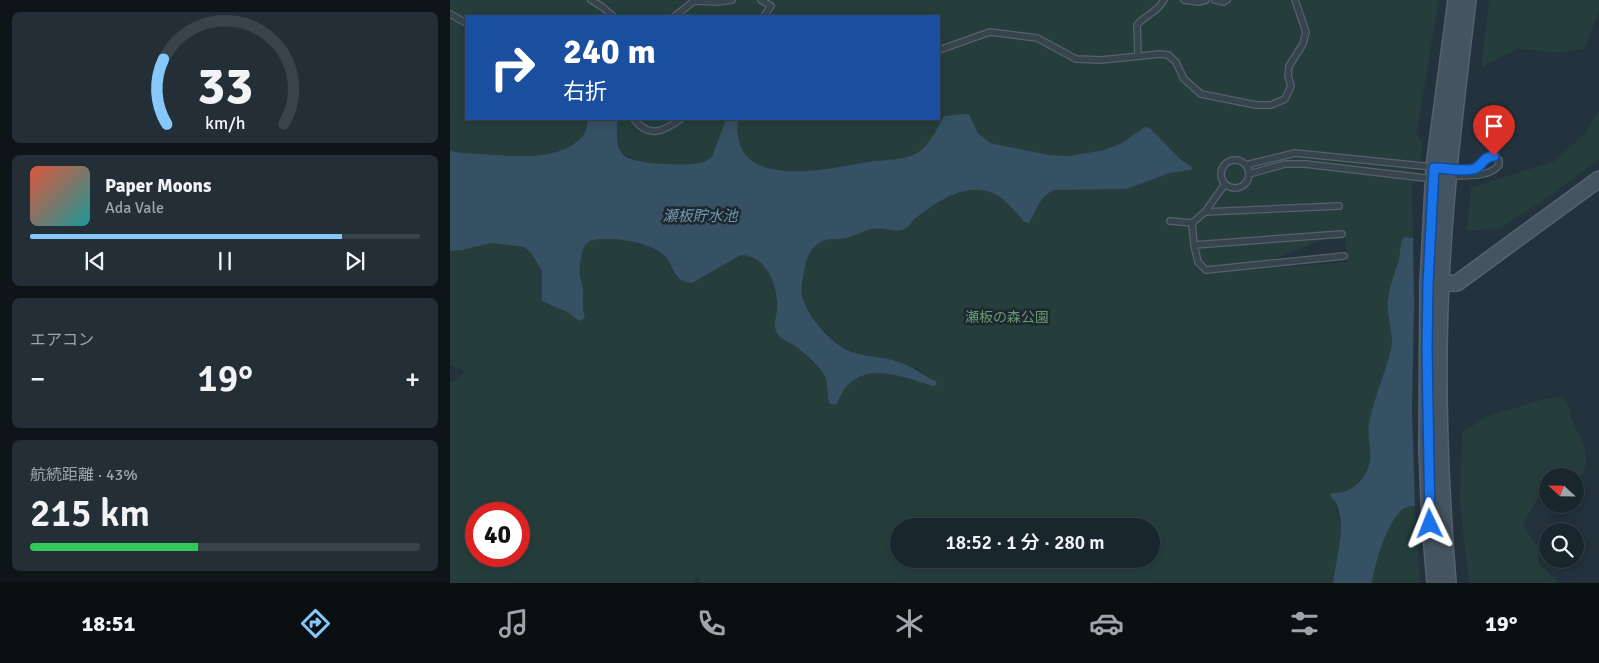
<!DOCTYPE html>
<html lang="ja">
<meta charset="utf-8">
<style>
:root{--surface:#1a262e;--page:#232e36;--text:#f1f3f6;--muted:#9fa5aa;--line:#38434a;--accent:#86c8f9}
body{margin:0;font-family:Signika,"Noto Sans JP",sans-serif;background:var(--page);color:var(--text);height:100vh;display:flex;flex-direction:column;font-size:19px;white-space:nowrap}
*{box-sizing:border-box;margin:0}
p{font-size:16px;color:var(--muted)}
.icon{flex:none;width:28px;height:28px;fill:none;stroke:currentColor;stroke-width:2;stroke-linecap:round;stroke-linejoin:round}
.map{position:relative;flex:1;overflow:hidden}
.panel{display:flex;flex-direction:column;gap:12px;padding:12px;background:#0e1519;width:450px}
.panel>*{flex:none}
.hud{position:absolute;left:15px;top:15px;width:475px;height:105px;border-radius:0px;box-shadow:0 2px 12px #0003,0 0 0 1px var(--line);background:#1a4fa0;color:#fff;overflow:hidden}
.needle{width:32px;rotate:292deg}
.controls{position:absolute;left:1089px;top:468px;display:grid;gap:10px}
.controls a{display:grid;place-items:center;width:45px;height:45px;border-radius:50%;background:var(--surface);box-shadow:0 2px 12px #0003,0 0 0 1px var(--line);font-size:25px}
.speed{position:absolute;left:15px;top:502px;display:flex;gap:10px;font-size:25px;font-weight:700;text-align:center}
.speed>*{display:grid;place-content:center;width:65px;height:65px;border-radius:50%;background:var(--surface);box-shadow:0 2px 12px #0003,0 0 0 1px var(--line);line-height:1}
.speed .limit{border:8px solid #d22;background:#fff;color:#111}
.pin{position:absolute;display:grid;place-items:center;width:42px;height:42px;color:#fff;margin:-51px -21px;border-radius:50% 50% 50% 0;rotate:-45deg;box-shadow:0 0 5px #0007}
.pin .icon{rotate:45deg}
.me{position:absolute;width:55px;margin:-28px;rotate:358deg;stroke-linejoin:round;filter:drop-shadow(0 0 4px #0008)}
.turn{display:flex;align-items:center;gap:18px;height:105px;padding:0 15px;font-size:22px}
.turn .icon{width:65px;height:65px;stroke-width:2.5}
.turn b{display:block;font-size:35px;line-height:42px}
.big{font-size:38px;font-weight:600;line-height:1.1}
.panel .tile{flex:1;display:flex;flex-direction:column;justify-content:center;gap:8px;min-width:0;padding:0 18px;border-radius:8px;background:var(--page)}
.panel .dial{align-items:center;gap:0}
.dial svg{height:130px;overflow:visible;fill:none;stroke:var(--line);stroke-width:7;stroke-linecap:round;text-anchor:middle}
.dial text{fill:var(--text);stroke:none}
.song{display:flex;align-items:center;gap:15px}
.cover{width:60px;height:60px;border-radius:8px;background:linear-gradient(135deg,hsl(10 70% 55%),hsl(180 70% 35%))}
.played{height:5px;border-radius:2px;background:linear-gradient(90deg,var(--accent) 80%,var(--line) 80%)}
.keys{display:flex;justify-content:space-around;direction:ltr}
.heat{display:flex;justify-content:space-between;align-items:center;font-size:28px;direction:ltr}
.charge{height:8px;border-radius:4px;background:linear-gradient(90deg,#34c759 43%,var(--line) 0)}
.trip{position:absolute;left:440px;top:518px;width:270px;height:50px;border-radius:25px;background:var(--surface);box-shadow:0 2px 12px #0003,0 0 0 1px var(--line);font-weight:600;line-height:50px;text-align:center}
.menu{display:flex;height:80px;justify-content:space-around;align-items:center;background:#0a0f12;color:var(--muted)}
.menu .icon{width:35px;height:35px}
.menu .on{color:var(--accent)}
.menu b{font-size:22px;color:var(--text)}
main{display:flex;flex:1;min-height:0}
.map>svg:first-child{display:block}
</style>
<main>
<section class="panel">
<div class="tile dial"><svg viewBox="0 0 100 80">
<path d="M14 69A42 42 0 1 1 86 69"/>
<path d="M14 69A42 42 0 0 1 12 29" stroke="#86c8f9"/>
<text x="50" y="56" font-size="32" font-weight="700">33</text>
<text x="50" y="72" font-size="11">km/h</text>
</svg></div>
<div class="tile">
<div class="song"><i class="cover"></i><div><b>Paper Moons</b><p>Ada Vale</p></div></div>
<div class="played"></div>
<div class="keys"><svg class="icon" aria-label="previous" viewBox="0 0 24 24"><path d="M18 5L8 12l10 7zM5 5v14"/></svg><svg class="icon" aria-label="pause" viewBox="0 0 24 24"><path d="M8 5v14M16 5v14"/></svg><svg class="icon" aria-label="next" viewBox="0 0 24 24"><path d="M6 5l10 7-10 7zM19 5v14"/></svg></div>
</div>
<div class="tile"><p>エアコン</p>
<div class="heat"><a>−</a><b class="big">19°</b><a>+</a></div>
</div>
<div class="tile"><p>航続距離 · 43%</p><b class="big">215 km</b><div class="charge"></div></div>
</section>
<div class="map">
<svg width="1149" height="583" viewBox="0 0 1149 583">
<rect width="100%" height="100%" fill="#23323d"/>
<g fill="#253e3c" fill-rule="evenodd">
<path d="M0,0H989L966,135L973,142L968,182L962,185L963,238L955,237L952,240L950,258L939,298L938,312L943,333L941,348L919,426L920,458L919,467L914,476L902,488L894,493H882C889,511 892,531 889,552C888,562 884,572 883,583H251L248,577L244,581V583H0V380L4,382L15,372L14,370L0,365V251L13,250L39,243L74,247L82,254L92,271V300L119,313L126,319L135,317C131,306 134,297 133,286C132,282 130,279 130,275C129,267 130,251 135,245C146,230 200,243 212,254C219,260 223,269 226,277L242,283L291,255H299L315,267L322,279L326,294L327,309L325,325L333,339L346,347L373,372L376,382L379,403L387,404C405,357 447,375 483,386L486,381L466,368L448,361L404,353L391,346L368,325L354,303L352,283L355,264L359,254L364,247L370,243L381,238H396L415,230L456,229C472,209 518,179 544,193C556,199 565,212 574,222L579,223L585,210L598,192L605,190L676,189L720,173L740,170L742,167L730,159L701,129L679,137L670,144L654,150L618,156L599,155L540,143L528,133L519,114L494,116C487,128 481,143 470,151C456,161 435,159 418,162C375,169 280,193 288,119H489V16H16V119H138C137,125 136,132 132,137C109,161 60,156 31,154C21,153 10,153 0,151ZM884,235L895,236L897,262L757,273L758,267L820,261ZM26,514H69V556H26ZM449,526H701V559H449Z"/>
<polygon points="1039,0 1149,0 1149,11 1134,49 1103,53 1068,48 1031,68"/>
<polygon points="1149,110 1149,159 1090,203 1050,228 1017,231 1021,188 1105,161 1136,132"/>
<path d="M168,119H276L262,157C258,160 253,163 248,163C232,166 178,165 170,149C165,140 167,129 168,119Z"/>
<path d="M1112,397C1121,406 1119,411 1123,422C1132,444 1141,449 1133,475L1098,476L1093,484L1092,492L1073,522L1078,534L1088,546V563L1106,580L1107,583H1019L1010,503L1012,433L1037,416L1092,400Z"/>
<path d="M965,506L970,583H922C925,563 937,522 953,509C956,507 961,506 965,506Z"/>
</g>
<g fill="#365164">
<path d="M514,114H519L528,133L540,143L599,155L618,156L654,150L670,144L695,127L701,129L730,159L742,167L741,170L720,173L676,189L605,190C591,194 586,211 579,223L574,222C562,208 550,191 530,190C507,188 484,204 466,218C462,221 459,227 455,229C447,233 434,228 425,229C412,230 408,235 397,238C387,240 381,237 371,242C357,250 355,264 353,278C351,286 351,297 355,304C362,322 386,348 405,353C419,357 435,357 449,362C465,367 472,375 486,381L487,385L483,386C447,375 404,357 387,404L384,405L379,403C377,393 378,381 373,373C368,365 353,352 345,346C339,342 330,339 327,333C323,326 326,317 327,310C328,287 318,256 291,255L242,283C220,281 226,264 211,253C197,242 157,235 140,241C131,244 129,266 130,275C130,279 132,283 133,287C134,297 131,307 135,317L131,321L126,319L119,313L92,301V271L82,254L74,247L40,243L13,250L0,251V151C10,153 21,153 31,154C61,156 109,162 132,137C136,132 137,125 138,119H168C167,131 164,147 175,156C185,164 234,166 248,163C253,163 258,160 262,157L276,119H288C280,193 375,169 418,162C435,159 456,161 470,151C481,143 487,128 494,116Z"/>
<path d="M954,237L963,238L964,305L962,410L965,506C961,506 956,507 953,509C937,522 925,563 922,583H883C886,560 896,528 887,505C885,502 882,498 880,495L882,493C901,495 919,477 920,458C921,446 917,435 919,423C924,398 935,374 941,349C944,336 939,325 938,312C936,296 943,278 948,263C951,255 949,244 954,237Z"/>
</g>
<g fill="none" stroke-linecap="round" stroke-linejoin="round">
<defs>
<g id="lane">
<polyline points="141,0 151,6 163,16"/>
<polyline points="311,0 321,6 314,16"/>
<polyline points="734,0 748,2 756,0"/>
<polyline points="765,0 774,2 777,0"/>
<polyline points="0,14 16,23"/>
<polyline points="225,16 244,1 268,2 282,0"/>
<polyline points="489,50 540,32 587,38 626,59 651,60 710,54 718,55 726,62 734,79 751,94 806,105 821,105 835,99 841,86 838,76 839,66 853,44 856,32 845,0"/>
<path d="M688,55L687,25C696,14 707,13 714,0"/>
<path d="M184,119C199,139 214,131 231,119"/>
<circle cx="785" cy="174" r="14"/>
<path d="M796,165L845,153L1012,170C1016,169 1021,170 1025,169C1035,165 1034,150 1049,160V165C1039,178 1016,175 1000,176"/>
<polyline points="799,174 835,164 855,164 984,179"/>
<polyline points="755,212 889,206"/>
<polyline points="720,221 742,223 755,212 775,184"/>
<polyline points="742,223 744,245 748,262 756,270 894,256"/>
<polyline points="744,245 892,234"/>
</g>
<g id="secondary">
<polyline points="982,284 1007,283 1149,179"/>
<polyline points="985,583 980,523 977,450 978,284 984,167 1006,0"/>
<path d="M998,583C990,483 986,383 991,283C995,188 1007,94 1018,0"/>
</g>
</defs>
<use href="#lane" stroke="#55626b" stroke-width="8"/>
<use href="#secondary" stroke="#55626b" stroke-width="18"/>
<use href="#lane" stroke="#37444d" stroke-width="5.5"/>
<use href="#secondary" stroke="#455460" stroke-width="15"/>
</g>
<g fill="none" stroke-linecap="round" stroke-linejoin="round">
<defs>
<path id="route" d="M980,524L977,348L978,284L984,168C997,168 1012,172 1024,169C1033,166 1032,157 1044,156"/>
</defs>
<use href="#route" stroke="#114b97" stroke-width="12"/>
<use href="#route" stroke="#1a73e8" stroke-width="9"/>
</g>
<g text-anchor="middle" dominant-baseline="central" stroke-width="5" stroke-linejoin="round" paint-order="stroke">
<g font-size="14" fill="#69996b" stroke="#1c2931">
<text x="557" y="317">瀬板の森公園</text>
</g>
<g font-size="15" font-style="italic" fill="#7296ac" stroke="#1c2931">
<text x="250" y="216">瀬板貯水池</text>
</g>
</g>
</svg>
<div class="controls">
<a><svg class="needle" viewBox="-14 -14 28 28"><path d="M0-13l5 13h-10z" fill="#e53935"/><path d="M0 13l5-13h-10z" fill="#9fa5aa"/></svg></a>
<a><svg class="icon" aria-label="search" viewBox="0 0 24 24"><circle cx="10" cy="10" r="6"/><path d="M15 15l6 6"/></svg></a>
</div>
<div class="speed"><div class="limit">40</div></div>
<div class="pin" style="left:1044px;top:156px;background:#d93025"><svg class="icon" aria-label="arrive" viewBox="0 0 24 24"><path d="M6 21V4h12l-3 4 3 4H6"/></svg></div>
<svg class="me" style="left:980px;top:524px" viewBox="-20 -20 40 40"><path d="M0-17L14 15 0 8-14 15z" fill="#1a73e8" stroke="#fff" stroke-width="4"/></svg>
<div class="trip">18:52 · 1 分 · 280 m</div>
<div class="hud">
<div class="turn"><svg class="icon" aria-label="right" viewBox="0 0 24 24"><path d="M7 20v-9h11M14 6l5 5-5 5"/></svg><div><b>240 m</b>右折</div></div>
</div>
</div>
</main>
<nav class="menu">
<b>18:51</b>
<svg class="icon on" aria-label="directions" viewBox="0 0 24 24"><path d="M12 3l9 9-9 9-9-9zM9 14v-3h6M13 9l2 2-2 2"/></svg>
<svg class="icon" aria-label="music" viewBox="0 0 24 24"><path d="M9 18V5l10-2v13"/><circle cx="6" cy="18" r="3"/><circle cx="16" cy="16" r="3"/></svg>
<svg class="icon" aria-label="phone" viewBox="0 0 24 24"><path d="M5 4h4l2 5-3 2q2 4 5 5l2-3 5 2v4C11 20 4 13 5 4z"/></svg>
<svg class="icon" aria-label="climate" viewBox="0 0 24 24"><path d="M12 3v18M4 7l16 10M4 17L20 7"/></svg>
<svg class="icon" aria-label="car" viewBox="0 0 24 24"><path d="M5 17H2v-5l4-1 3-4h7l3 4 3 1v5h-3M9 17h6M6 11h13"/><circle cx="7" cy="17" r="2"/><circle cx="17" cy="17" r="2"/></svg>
<svg class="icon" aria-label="filters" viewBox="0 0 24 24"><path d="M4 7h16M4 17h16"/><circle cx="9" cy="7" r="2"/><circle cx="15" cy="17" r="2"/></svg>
<b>19°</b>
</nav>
